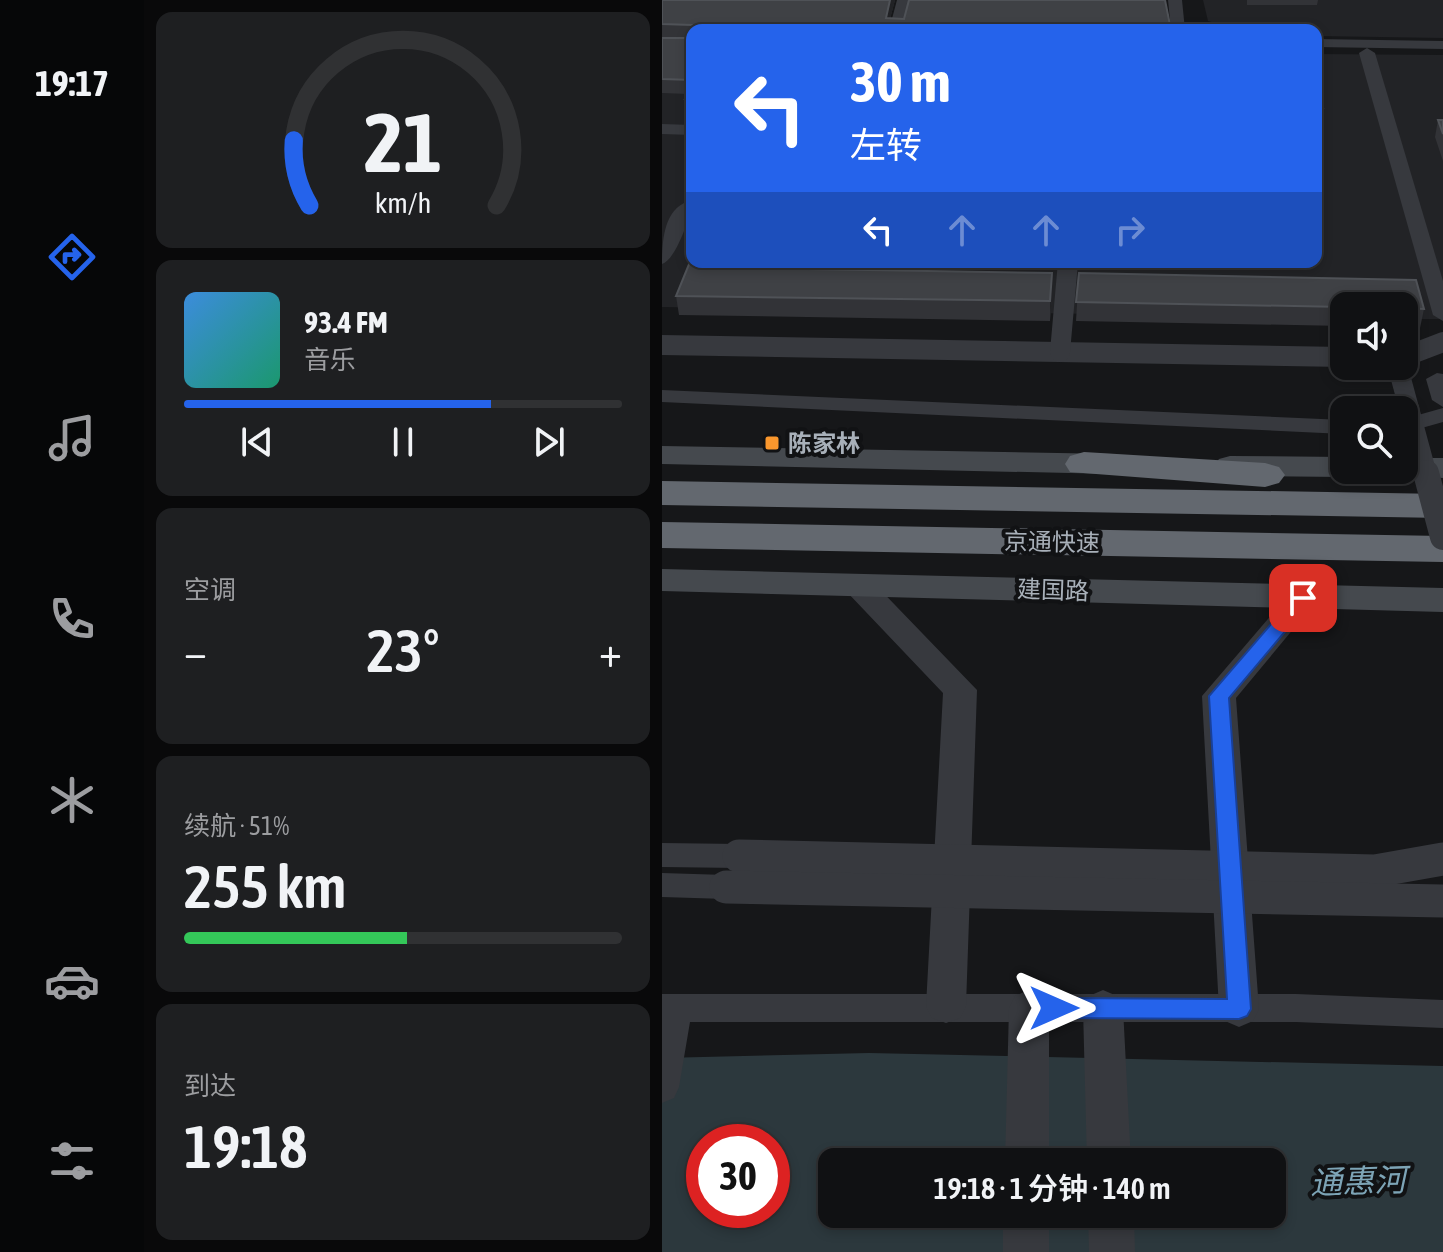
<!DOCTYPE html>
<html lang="zh">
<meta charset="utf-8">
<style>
:root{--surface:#101113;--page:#1e1f21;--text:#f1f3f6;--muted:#9c9da0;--line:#303133;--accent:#2563eb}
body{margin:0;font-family:"Asap Condensed","Noto Sans SC",sans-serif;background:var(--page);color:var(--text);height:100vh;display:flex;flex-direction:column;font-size:30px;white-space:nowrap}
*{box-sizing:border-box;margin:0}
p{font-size:26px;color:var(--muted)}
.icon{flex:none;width:44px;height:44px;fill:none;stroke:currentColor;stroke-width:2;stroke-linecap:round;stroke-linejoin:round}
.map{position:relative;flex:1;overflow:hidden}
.details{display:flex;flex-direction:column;gap:12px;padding:12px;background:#09090a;width:518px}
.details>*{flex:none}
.guide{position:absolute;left:24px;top:24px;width:636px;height:244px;border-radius:16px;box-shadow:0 4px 12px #0003,0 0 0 2px var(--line);background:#2563eb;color:#fff;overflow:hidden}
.buttons{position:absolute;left:668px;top:292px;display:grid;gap:16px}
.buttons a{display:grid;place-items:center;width:88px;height:88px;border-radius:16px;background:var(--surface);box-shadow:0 4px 12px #0003,0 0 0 2px var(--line);font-size:40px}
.speed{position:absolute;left:24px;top:1124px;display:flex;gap:16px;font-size:40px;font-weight:700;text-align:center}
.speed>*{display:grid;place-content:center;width:104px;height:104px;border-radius:50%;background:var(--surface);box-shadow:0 4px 12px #0003,0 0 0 2px var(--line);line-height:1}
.speed .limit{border:12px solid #d22;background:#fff;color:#111}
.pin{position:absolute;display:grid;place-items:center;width:68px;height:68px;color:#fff;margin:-34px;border-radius:16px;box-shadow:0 4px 12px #0006}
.me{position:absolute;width:88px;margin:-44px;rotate:90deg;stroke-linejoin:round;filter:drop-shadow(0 0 6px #0008)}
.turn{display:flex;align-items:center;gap:28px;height:168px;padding:0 32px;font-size:36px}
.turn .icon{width:104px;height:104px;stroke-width:2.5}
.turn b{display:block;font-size:56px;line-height:68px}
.lanes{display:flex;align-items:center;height:76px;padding:0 32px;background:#0003;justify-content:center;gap:40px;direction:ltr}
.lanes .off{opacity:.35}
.big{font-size:60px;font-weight:600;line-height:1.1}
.details .tile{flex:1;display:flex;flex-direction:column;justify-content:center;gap:12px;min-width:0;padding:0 28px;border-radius:16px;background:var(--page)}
.details .dial{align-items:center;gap:0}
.dial svg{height:208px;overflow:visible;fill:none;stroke:var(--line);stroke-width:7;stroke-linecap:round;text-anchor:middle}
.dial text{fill:var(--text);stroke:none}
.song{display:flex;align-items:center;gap:24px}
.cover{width:96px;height:96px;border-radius:12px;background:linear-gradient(135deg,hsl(210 70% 55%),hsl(160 70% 35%))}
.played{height:8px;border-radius:4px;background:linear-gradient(90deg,var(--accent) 70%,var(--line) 70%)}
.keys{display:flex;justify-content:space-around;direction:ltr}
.heat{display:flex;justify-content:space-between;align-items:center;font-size:44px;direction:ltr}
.charge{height:12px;border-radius:6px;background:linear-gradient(90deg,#34c759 51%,var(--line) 0)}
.trip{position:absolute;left:156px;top:1148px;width:468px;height:80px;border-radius:16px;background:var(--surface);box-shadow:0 4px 12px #0003,0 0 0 2px var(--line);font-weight:600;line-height:80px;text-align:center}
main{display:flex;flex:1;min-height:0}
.menu{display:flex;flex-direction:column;width:144px;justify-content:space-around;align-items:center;background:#060708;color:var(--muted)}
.menu .icon{width:56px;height:56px}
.menu .selected{color:var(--accent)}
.menu b{font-size:36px;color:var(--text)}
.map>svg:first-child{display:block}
</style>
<main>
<nav class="menu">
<b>19:17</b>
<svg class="icon selected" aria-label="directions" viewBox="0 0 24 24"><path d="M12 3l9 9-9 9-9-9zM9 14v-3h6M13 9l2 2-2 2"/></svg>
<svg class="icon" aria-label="music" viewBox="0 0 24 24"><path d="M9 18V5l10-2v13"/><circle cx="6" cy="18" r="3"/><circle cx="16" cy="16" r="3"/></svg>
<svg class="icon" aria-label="phone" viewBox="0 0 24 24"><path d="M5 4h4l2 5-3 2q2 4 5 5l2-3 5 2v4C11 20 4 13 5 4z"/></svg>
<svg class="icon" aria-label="climate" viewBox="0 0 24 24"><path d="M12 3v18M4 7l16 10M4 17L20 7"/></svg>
<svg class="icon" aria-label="car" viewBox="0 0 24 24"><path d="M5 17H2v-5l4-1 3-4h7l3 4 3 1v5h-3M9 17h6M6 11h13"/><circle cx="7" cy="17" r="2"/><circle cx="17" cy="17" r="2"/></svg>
<svg class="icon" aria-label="filters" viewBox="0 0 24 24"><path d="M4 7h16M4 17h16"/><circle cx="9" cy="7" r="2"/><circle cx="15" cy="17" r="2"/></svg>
</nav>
<section class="details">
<div class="tile dial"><svg viewBox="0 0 100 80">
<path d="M14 69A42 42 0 1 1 86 69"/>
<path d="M14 69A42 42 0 0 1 8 44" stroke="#2563eb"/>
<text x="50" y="56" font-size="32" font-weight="700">21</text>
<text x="50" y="72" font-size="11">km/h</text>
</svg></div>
<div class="tile">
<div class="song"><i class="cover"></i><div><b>93.4 FM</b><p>音乐</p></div></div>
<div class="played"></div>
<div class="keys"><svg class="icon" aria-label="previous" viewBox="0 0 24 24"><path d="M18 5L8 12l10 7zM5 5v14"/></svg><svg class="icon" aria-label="pause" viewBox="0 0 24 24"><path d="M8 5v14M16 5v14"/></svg><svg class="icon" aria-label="next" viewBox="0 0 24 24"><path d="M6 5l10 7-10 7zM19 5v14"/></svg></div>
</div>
<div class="tile"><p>空调</p>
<div class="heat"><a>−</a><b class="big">23°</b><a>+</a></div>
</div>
<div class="tile"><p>续航 · 51%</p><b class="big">255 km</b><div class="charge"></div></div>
<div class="tile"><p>到达</p><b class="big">19:18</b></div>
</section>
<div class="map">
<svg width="781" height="1252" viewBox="0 0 781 1252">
<rect width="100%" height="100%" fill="#161719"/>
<g fill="#222326">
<polygon points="541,0 781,0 781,38 654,36 654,30 578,30 546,21"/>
<polygon points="0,46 30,46 30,262 654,262 654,54 781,55 781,319 742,319 742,306 682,306 682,318 0,307"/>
</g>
<path fill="#2c383d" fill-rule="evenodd" d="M207,1053L781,1066V1252H0V1058ZM42,1142H110V1210H42ZM170,1162H610V1214H170Z"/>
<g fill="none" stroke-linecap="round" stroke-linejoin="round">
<g fill="#37393e" fill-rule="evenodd">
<polygon points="235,0 249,0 241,30 227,30"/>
<polygon points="506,0 520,0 523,30 509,30"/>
<polygon points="654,39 781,41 781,49 654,47"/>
<polygon points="705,48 713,53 781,281 781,321 771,315 697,53"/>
<polygon points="0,124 30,125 30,135 0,134"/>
<path d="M30,200C30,213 14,260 0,264C0,239 2,207 30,200Z"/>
<polygon points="775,373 781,374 781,407 770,400 764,379"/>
<polygon points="0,390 682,420 682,434 0,402"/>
<polygon points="781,408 781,422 742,433 742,419"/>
<polygon points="0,843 77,844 88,848 92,856 88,864 77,868 0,867"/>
<polygon points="0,873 64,875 75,878 79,887 75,896 64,899 0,897"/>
<polygon points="0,994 634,994 781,1000 781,1028 634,1022 28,1022 17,1087 12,1098 0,1103"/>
</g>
<g fill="#37393e" fill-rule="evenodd">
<polygon points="195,574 206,577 315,690 304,1006 298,1018 284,1023 270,1018 264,1006 281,693 184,591 179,584 184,577"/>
<polygon points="641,588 652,591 657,598 574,698 597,1009 591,1021 577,1027 563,1021 557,1009 540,696 630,591"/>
<polygon points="367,990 381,996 387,1008 387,1162 343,1162 347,1008 353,996"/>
<polygon points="441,990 455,996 461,1008 469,1162 425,1162 421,1008 427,996"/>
<rect x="341" y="1214" width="46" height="38"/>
<polygon points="426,1214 472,1214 473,1252 427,1252"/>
</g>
<g fill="#45494e" fill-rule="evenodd">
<polygon points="0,446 452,454 463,457 468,464 463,471 452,474 0,464"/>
<polygon points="568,456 682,457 682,470 696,470 682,477 568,476 557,473 552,466 557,459"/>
<polygon points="742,458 781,458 781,478 731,475 727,470 742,470"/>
<polygon points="0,569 781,588 781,612 0,591"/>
</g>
<g fill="#63686f" fill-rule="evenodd">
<polygon points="422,452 603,463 617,467 623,475 617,483 603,487 408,472 403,464 408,456"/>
<polygon points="0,481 781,494 781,518 0,505"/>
<polygon points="0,522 781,536 781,562 0,548"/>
</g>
<g stroke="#37393e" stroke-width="20">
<polyline points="0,345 682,357"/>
<polyline points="398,352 406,262"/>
<polyline points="742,357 781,342"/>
<polyline points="739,366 738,375 765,475"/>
</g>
<polyline stroke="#37393e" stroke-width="26" points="764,473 781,537"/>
<g stroke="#37393e" stroke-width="33">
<polyline points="77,856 713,871 781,859"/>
<polyline points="64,887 781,901"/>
</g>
</g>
<g fill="#323337">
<polygon points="0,0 233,0 228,19 509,30 30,30 30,114 25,114 23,99 26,94 0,93"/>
<polygon points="585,0 656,0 655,5 585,5"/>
<polygon points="654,85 661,108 659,122 654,122"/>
<polygon points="776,120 781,120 781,161 773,137"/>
<polygon points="417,273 754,280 762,309 758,328 742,328 742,306 682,306 682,326 414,321"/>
<polygon points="390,292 388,321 17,315 14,296"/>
</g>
<g fill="#212225">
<polygon points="228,0 233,0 225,30 224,18"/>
<polygon points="87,262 91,262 93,272 85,268"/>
<polygon points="390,273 390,292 388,321 388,301"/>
</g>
<g fill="#3f4145" stroke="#4f5257" stroke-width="2">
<polygon points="0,0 228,0 224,18 242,19 247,0 503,0 509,30 30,30 30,25 0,24"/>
<polygon points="30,36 30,80 0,79 0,38 28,38"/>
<polygon points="654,85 661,108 654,108"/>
<polygon points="30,86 30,100 23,99"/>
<polygon points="776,120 781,120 781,134"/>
<polygon points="30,257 30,262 87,262 85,268 390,273 388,301 14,296"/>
<polygon points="417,273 754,280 762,309 742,308 742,306 682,306 682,307 414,302"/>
</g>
<polygon fill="#2563eb" stroke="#184099" stroke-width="2" points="641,592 650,598 648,602 567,698 589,1009 585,1016 577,1019 392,1018 384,1015 380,1008 384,1001 392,998 565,999 547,696 635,594"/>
<rect fill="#fa972d" stroke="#111214" stroke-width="3" x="102" y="435" width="16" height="16" rx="4"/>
<g text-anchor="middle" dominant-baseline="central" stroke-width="8" stroke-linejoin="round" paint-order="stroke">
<g font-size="24" font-weight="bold" fill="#a8b0b9" stroke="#111214" text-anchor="start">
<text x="126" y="443">陈家林</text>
</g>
<g font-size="24" fill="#a8b0b9" stroke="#111214">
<text transform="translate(390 542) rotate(1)">京通快速</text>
<text transform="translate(391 590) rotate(2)">建国路</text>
</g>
<g font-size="32" font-style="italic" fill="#7da4b6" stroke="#111214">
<text transform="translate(696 1181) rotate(-2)">通惠河</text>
</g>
</g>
</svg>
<div class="buttons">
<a><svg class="icon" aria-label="sound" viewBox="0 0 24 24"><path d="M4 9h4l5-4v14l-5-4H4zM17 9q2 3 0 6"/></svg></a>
<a><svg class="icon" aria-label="search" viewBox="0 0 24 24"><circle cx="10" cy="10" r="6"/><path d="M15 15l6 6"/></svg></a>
</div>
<div class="speed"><div class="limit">30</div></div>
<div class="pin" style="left:641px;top:598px;background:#d93025"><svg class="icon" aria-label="arrive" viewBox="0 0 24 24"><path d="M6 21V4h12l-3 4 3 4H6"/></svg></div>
<svg class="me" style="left:392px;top:1008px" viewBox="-20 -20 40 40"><path d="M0-17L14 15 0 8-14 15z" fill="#2563eb" stroke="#fff" stroke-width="4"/></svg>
<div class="trip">19:18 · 1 分钟 · 140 m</div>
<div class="guide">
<div class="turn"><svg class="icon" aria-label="left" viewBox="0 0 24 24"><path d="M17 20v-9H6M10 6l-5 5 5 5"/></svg><div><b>30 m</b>左转</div></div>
<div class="lanes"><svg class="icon" aria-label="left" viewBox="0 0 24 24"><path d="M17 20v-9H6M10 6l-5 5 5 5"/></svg><svg class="icon off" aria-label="ahead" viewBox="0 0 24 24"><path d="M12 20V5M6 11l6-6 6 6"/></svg><svg class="icon off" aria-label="ahead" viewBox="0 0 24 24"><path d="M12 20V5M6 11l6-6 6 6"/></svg><svg class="icon off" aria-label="right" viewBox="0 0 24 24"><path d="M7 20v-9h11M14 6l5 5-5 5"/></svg></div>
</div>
</div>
</main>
